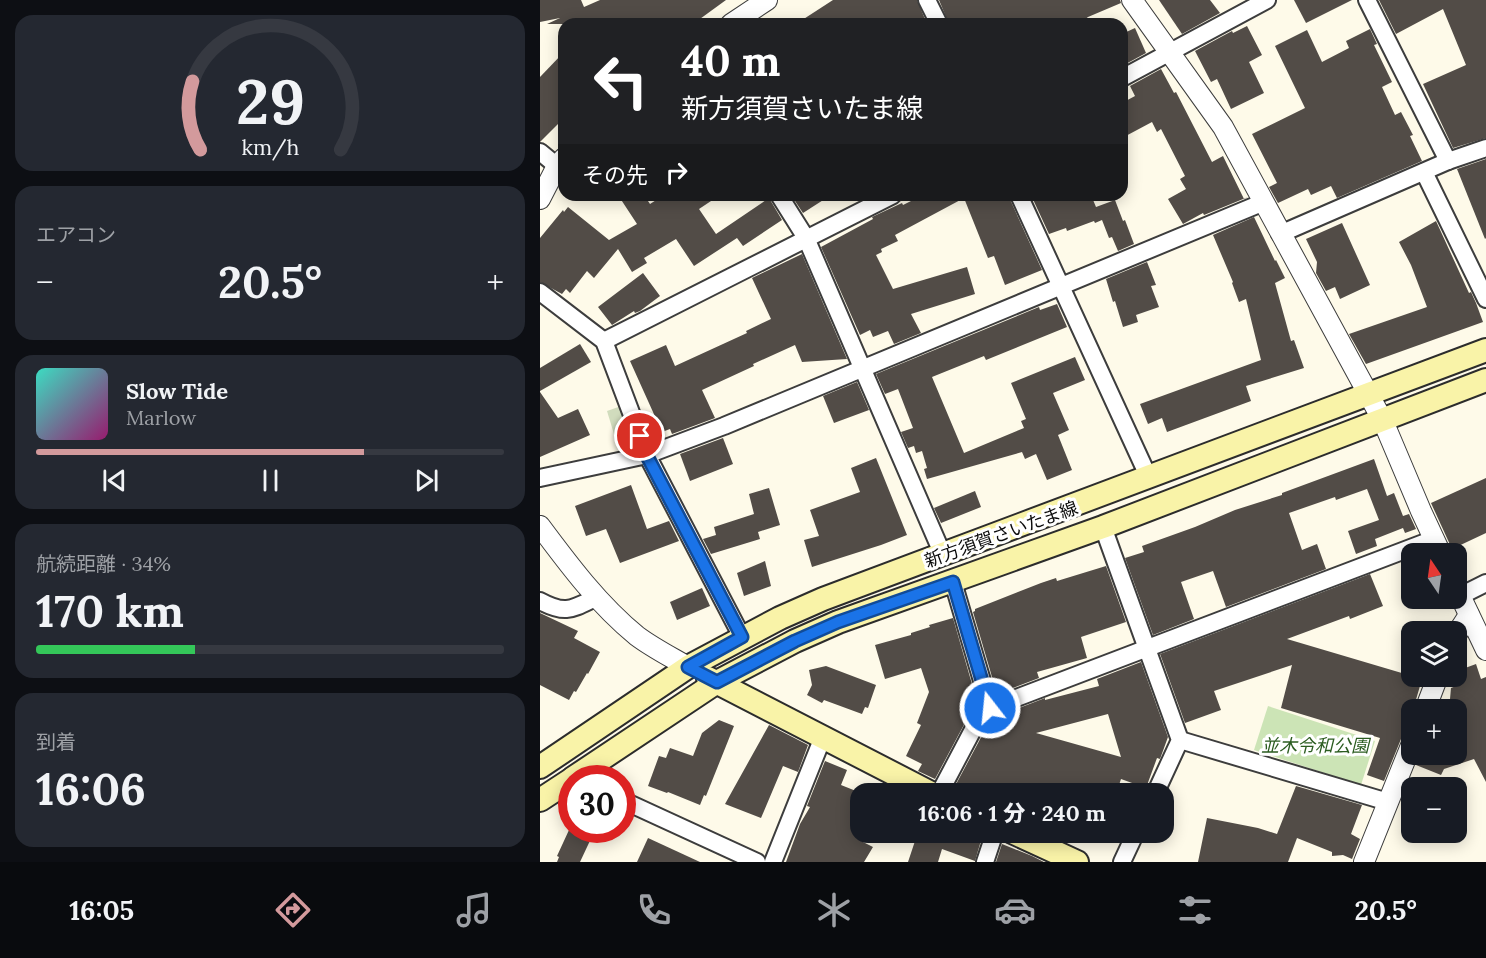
<!DOCTYPE html>
<html lang="ja">
<meta charset="utf-8">
<style>
:root{--surface:#171b24;--page:#242831;--text:#f1f3f6;--muted:#9ea1a6;--line:#363941;--accent:#d39a9c}
body{margin:0;font-family:Lora,"Noto Sans JP",serif;background:var(--page);color:var(--text);height:100vh;display:flex;flex-direction:column;font-size:22px;white-space:nowrap}
*{box-sizing:border-box;margin:0}
p{font-size:20px;color:var(--muted)}
.icon{flex:none;width:33px;height:33px;fill:none;stroke:currentColor;stroke-width:2;stroke-linecap:round;stroke-linejoin:round}
.map{position:relative;flex:1;overflow:hidden}
.drawer{display:flex;flex-direction:column;gap:15px;padding:15px;background:#0d0f14;width:540px}
.drawer>*{flex:none}
.hud{position:absolute;left:18px;top:18px;width:570px;height:183px;border-radius:18px;box-shadow:0 3px 15px #0003;background:#202124;color:#fff;overflow:hidden}
.needle{width:39px;rotate:347deg}
.fabs{position:absolute;left:861px;top:543px;display:grid;gap:12px}
.fabs a{display:grid;place-items:center;width:66px;height:66px;border-radius:12px;background:var(--surface);box-shadow:0 3px 15px #0003;font-size:30px}
.speed{position:absolute;left:18px;top:765px;display:flex;gap:12px;font-size:30px;font-weight:700;text-align:center}
.speed>*{display:grid;place-content:center;width:78px;height:78px;border-radius:50%;background:var(--surface);box-shadow:0 3px 15px #0003;line-height:1}
.speed .limit{border:9px solid #d22;background:#fff;color:#111}
.pin{position:absolute;display:grid;place-items:center;width:51px;height:51px;color:#fff;margin:-26px;border:3px solid #fff;border-radius:50%;box-shadow:0 2px 6px #0007}
.me{position:absolute;width:66px;margin:-33px;rotate:344deg;stroke-linejoin:round;filter:drop-shadow(0 0 4px #0008)}
.turn{display:flex;align-items:center;gap:21px;height:126px;padding:0 24px;font-size:27px}
.turn .icon{width:78px;height:78px;stroke-width:2.5}
.turn b{display:block;font-size:42px;line-height:51px}
.then{display:flex;align-items:center;height:57px;padding:0 24px;background:#0003;gap:12px;font-size:22px}
.big{font-size:45px;font-weight:800;line-height:1.1}
.drawer .card{flex:1;display:flex;flex-direction:column;justify-content:center;gap:9px;min-width:0;padding:0 21px;border-radius:18px;background:var(--page)}
.drawer .dial{align-items:center;gap:0}
.dial svg{height:156px;overflow:visible;fill:none;stroke:var(--line);stroke-width:7;stroke-linecap:round;text-anchor:middle}
.dial text{fill:var(--text);stroke:none}
.song{display:flex;align-items:center;gap:18px}
.cover{width:72px;height:72px;border-radius:9px;background:linear-gradient(135deg,hsl(170 70% 55%),hsl(320 70% 35%))}
.played{height:6px;border-radius:3px;background:linear-gradient(90deg,var(--accent) 70%,var(--line) 70%)}
.keys{display:flex;justify-content:space-around;direction:ltr}
.heat{display:flex;justify-content:space-between;align-items:center;font-size:33px;direction:ltr}
.charge{height:9px;border-radius:4px;background:linear-gradient(90deg,#34c759 34%,var(--line) 0)}
.trip{position:absolute;left:310px;top:783px;width:324px;height:60px;border-radius:18px;background:var(--surface);box-shadow:0 3px 15px #0003;font-weight:800;line-height:60px;text-align:center}
.dock{display:flex;height:96px;justify-content:space-around;align-items:center;background:#090b0e;color:var(--muted)}
.dock .icon{width:42px;height:42px}
.dock .current{color:var(--accent)}
.dock b{font-size:27px;color:var(--text)}
main{display:flex;flex:1;min-height:0}
.map>svg:first-child{display:block}
</style>
<main>
<section class="drawer">
<div class="card dial"><svg viewBox="0 0 100 80">
<path d="M14 69A42 42 0 1 1 86 69"/>
<path d="M14 69A42 42 0 0 1 10 34" stroke="#d39a9c"/>
<text x="50" y="56" font-size="32" font-weight="700">29</text>
<text x="50" y="72" font-size="11">km/h</text>
</svg></div>
<div class="card"><p>エアコン</p>
<div class="heat"><a>−</a><b class="big">20.5°</b><a>+</a></div>
</div>
<div class="card">
<div class="song"><i class="cover"></i><div><b>Slow Tide</b><p>Marlow</p></div></div>
<div class="played"></div>
<div class="keys"><svg class="icon" aria-label="previous" viewBox="0 0 24 24"><path d="M18 5L8 12l10 7zM5 5v14"/></svg><svg class="icon" aria-label="pause" viewBox="0 0 24 24"><path d="M8 5v14M16 5v14"/></svg><svg class="icon" aria-label="next" viewBox="0 0 24 24"><path d="M6 5l10 7-10 7zM19 5v14"/></svg></div>
</div>
<div class="card"><p>航続距離 · 34%</p><b class="big">170 km</b><div class="charge"></div></div>
<div class="card"><p>到着</p><b class="big">16:06</b></div>
</section>
<div class="map">
<svg width="946" height="862" viewBox="0 0 946 862">
<rect width="100%" height="100%" fill="#fefae9"/>
<polygon fill="#cce4b6" points="728,706 835,741 821,785 714,750"/>
<polygon fill="#d1dcbd" points="84,405 97,444 96,450 80,454 67,411"/>
<g fill="#524c47" fill-rule="evenodd">
<polygon points="0,0 41,0 44,7 60,0 186,0 153,24 7,24 20,18 0,22"/>
<polygon points="293,0 377,0 387,24 256,24"/>
<polygon points="399,0 580,0 581,3 548,17 539,24 409,24"/>
<polygon points="619,0 670,0 680,13 642,34"/>
<polygon points="754,0 812,0 766,23"/>
<polygon points="839,0 946,0 946,138 913,148 883,84 926,65 903,9 856,34"/>
<polygon points="707,26 722,55 709,62 724,93 691,109 677,79 671,82 655,51 692,31 693,33"/>
<polygon points="595,28 606,53 582,66 582,34"/>
<polygon points="830,29 837,44 834,45 852,82 842,87 855,115 861,112 873,135 870,136 882,161 797,198 791,186 771,195 768,189 738,203 729,187 737,183 712,134 765,108 735,46 767,30 782,62 809,48 806,41"/>
<polygon points="24,52 24,118 0,142 0,77"/>
<polygon points="621,69 634,93 636,92 672,162 683,156 704,199 708,197 664,215 663,213 643,224 628,199 646,189 640,179 645,176 621,129 617,132 612,122 582,138 582,103 595,96 590,86"/>
<polygon points="946,159 946,238 945,239 917,169"/>
<polygon points="78,195 104,195 110,204 124,195 180,195 159,209 176,234 229,198 242,220 203,246 197,238 154,266 136,239 104,258 107,263 92,272 78,249 54,278 47,271 30,293 26,289 22,294 0,282 0,238 23,210 24,212 28,207 69,240 97,224"/>
<polygon points="251,195 291,195 263,213"/>
<polygon points="383,195 468,195 502,270 465,285 454,256 448,258 424,198 355,235 358,241 341,249 342,252 336,255 353,289 427,267 435,294 371,314 381,333 354,344 348,331 333,337 330,330 320,335 281,247 333,219 332,217 362,203 363,205"/>
<polygon points="491,195 551,195 556,207 575,200 583,221 585,220 594,244 578,251 572,237 569,238 562,220 555,223 554,221 527,231 526,228 509,234"/>
<polygon points="714,217 735,261 736,260 745,278 735,283 751,341 754,340 764,368 706,386 711,401 627,432 622,418 608,424 600,404 721,360 706,299 699,302 692,283 693,282 673,235"/>
<polygon points="896,221 929,293 931,292 936,303 943,322 826,364 809,334 887,307 871,265 859,242"/>
<polygon points="802,223 830,285 800,299 795,287 786,291 776,273 777,262 766,239"/>
<polygon points="262,254 307,359 262,362 255,345 213,364 214,366 162,390 175,418 132,434 130,429 122,432 90,361 126,345 135,366 207,333 206,331 231,319 212,278"/>
<polygon points="607,262 616,285 611,286 619,307 596,315 598,322 583,327 575,301 573,302 566,279"/>
<polygon points="103,273 120,296 100,311 95,313 94,311 72,325 58,307"/>
<polygon points="517,304 527,327 446,360 444,356 392,377 424,453 484,428 481,421 486,419 471,383 535,357 545,380 513,393 529,430 518,435 532,470 507,480 496,454 485,459 482,452 387,479 384,469 387,468 382,451 376,453 374,446 368,448 361,432 373,428 358,389 345,394 336,374 499,307 500,310"/>
<polygon points="40,344 51,362 0,391 0,368"/>
<polygon points="317,382 329,410 294,423 283,396"/>
<polygon points="0,392 18,418 38,409 50,435 0,457"/>
<polygon points="183,438 193,464 150,481 140,454"/>
<polygon points="336,458 367,535 341,545 272,567 264,540 279,536 270,510 320,492 311,468"/>
<polygon points="834,459 847,496 854,493 863,516 869,514 876,529 865,533 863,528 835,539 837,546 816,554 808,531 839,520 827,489 796,500 795,497 749,513 762,550 777,544 786,569 686,607 673,571 641,582 654,619 613,635 585,558 604,552 602,546 655,527 695,510 742,495 742,493"/>
<polygon points="946,478 946,533 912,549 891,503"/>
<polygon points="91,485 107,529 129,521 139,541 80,563 66,529 46,536 35,506"/>
<polygon points="229,488 240,525 218,532 220,539 171,554 163,539 176,535 174,527 214,514 209,494"/>
<polygon points="435,491 441,507 401,523 394,508"/>
<polygon points="225,561 231,586 204,596 197,573"/>
<polygon points="566,566 586,622 541,637 547,658 497,672 499,678 457,694 433,612 435,611 435,609 501,583 516,578 517,581"/>
<polygon points="830,574 843,606 810,619 809,616 747,639 882,679 873,710 872,710 866,733 861,739 844,781 827,775 840,738 741,708 752,665 674,691 681,710 645,723 620,654"/>
<polygon points="162,588 170,606 137,620 130,602"/>
<polygon points="0,613 38,631 34,638 60,652 48,674 47,673 36,692 34,691 29,700 0,685"/>
<polygon points="413,618 438,705 427,719 395,779 378,771 382,764 366,756 381,725 377,723 389,692 381,668 345,679 335,645 371,635 371,633 390,627 389,625"/>
<path d="M601,662L628,737L620,759L617,758L606,788L581,779L576,794H501L485,789L484,794H414L416,789L414,788L445,730L456,717L505,698V700L559,686L557,679ZM568,714L581,757L496,733Z"/>
<polygon points="936,664 941,679 946,677 946,782 934,759 904,769 901,775 876,765 880,754 916,754 916,710 909,710 911,688 921,684 917,671"/>
<polygon points="286,666 336,685 328,708 325,707 322,714 284,700 282,703 267,695 272,685 269,670"/>
<polygon points="179,720 194,726 166,796 164,795 160,805 128,792 127,793 108,786 119,756 126,758 130,748 153,756 162,733"/>
<polygon points="229,725 268,745 258,772 243,766 221,818 185,804"/>
<polygon points="285,761 307,770 301,785 321,793 321,841 333,847 324,862 246,862 260,824 270,807 267,806"/>
<polygon points="756,786 822,805 811,834 820,839 812,859 803,855 792,856 792,852 757,838 748,862 658,862 667,818 718,828 737,834"/>
<polygon points="29,830 55,830 40,862 17,862 19,857 17,856"/>
<polygon points="378,832 440,832 439,836 442,837 435,861 402,849 398,862 368,862"/>
<polygon points="108,838 160,862 97,862"/>
<polygon points="462,844 492,856 504,862 456,862"/>
</g>
<g fill="none" stroke-linecap="round" stroke-linejoin="round">
<defs>
<g id="minor">
<polyline points="387,0 399,24"/>
<polyline points="827,0 908,161"/>
<polyline points="582,78 727,0"/>
<polyline points="0,152 17,166"/>
<polyline points="884,172 946,299"/>
<polyline points="239,195 266,238 403,555"/>
<polyline points="479,195 609,478"/>
<polyline points="740,234 908,161 946,148"/>
<polyline points="0,292 64,341 107,455 202,637"/>
<polyline points="64,341 353,195"/>
<polyline points="0,478 107,455 184,426 724,202"/>
<polyline points="563,527 640,740 615,794"/>
<polyline points="920,596 946,583"/>
<path d="M0,601C26,615 32,609 57,597"/>
<polyline points="450,708 894,539"/>
<polyline points="640,740 848,802"/>
<polyline points="399,794 436,724 450,708 413,582"/>
<polyline points="82,800 217,862"/>
<polyline points="233,862 283,737"/>
<polyline points="445,862 455,832"/>
<polyline points="582,862 596,832"/>
</g>
<g id="tertiary">
<polyline points="592,0 683,127 843,421 881,511 901,554"/>
<polyline points="191,24 227,0"/>
<polyline points="0,199 17,166 24,158"/>
<path d="M0,526C29,565 59,605 97,636C113,648 131,657 148,667"/>
<polyline points="916,587 946,650"/>
<polyline points="916,635 929,615"/>
<polyline points="885,710 898,676"/>
<polyline points="824,862 872,743"/>
</g>
<g id="secondary">
<polyline points="168,678 393,794"/>
<polyline points="0,767 148,667 240,618 283,599 946,350"/>
<polyline points="33,778 177,682 255,641 298,622 563,527 946,380"/>
<polyline points="0,800 32,779"/>
<polyline points="472,832 537,862"/>
</g>
</defs>
<use href="#minor" stroke="#3d3d3d" stroke-width="20"/>
<use href="#tertiary" stroke="#3d3d3d" stroke-width="22"/>
<use href="#secondary" stroke="#2c2c2c" stroke-width="26"/>
<use href="#minor" stroke="#fff" stroke-width="16"/>
<use href="#tertiary" stroke="#fff" stroke-width="20"/>
<use href="#secondary" stroke="#f9f3a8" stroke-width="22"/>
</g>
<g fill="none" stroke-linecap="round" stroke-linejoin="round">
<defs>
<polyline id="route" points="100,436 107,456 202,637 148,667 177,682 255,641 298,622 413,582 450,708"/>
</defs>
<use href="#route" stroke="#114b97" stroke-width="15"/>
<use href="#route" stroke="#1a73e8" stroke-width="10"/>
</g>
<g text-anchor="middle" dominant-baseline="central" stroke-width="6" stroke-linejoin="round" paint-order="stroke">
<g font-size="18" fill="#0a0a0a" stroke="#fff">
<text transform="translate(461 534) rotate(-20)">新方須賀さいたま線</text>
</g>
<g font-size="18" font-style="italic" fill="#2b5c20" stroke="#fff">
<text x="775" y="745">並木令和公園</text>
</g>
</g>
</svg>
<div class="fabs">
<a><svg class="needle" viewBox="-14 -14 28 28"><path d="M0-13l5 13h-10z" fill="#e53935"/><path d="M0 13l5-13h-10z" fill="#9ea1a6"/></svg></a>
<a><svg class="icon" aria-label="layers" viewBox="0 0 24 24"><path d="M12 4l9 5-9 5-9-5zM3 14l9 5 9-5"/></svg></a>
<a>+</a>
<a>−</a>
</div>
<div class="speed"><div class="limit">30</div></div>
<div class="pin" style="left:100px;top:436px;background:#d93025"><svg class="icon" aria-label="arrive" viewBox="0 0 24 24"><path d="M6 21V4h12l-3 4 3 4H6"/></svg></div>
<svg class="me" style="left:450px;top:708px" viewBox="-20 -20 40 40"><circle r="17" fill="#1a73e8" stroke="#fff" stroke-width="3"/><path d="M0-11L8 9 0 5-8 9z" fill="#fff"/></svg>
<div class="trip">16:06 · 1 分 · 240 m</div>
<div class="hud">
<div class="turn"><svg class="icon" aria-label="left" viewBox="0 0 24 24"><path d="M17 20v-9H6M10 6l-5 5 5 5"/></svg><div><b>40 m</b>新方須賀さいたま線</div></div>
<div class="then">その先<svg class="icon" aria-label="right" viewBox="0 0 24 24"><path d="M7 20v-9h11M14 6l5 5-5 5"/></svg></div>
</div>
</div>
</main>
<nav class="dock">
<b>16:05</b>
<svg class="icon current" aria-label="directions" viewBox="0 0 24 24"><path d="M12 3l9 9-9 9-9-9zM9 14v-3h6M13 9l2 2-2 2"/></svg>
<svg class="icon" aria-label="music" viewBox="0 0 24 24"><path d="M9 18V5l10-2v13"/><circle cx="6" cy="18" r="3"/><circle cx="16" cy="16" r="3"/></svg>
<svg class="icon" aria-label="phone" viewBox="0 0 24 24"><path d="M5 4h4l2 5-3 2q2 4 5 5l2-3 5 2v4C11 20 4 13 5 4z"/></svg>
<svg class="icon" aria-label="climate" viewBox="0 0 24 24"><path d="M12 3v18M4 7l16 10M4 17L20 7"/></svg>
<svg class="icon" aria-label="car" viewBox="0 0 24 24"><path d="M5 17H2v-5l4-1 3-4h7l3 4 3 1v5h-3M9 17h6M6 11h13"/><circle cx="7" cy="17" r="2"/><circle cx="17" cy="17" r="2"/></svg>
<svg class="icon" aria-label="filters" viewBox="0 0 24 24"><path d="M4 7h16M4 17h16"/><circle cx="9" cy="7" r="2"/><circle cx="15" cy="17" r="2"/></svg>
<b>20.5°</b>
</nav>
